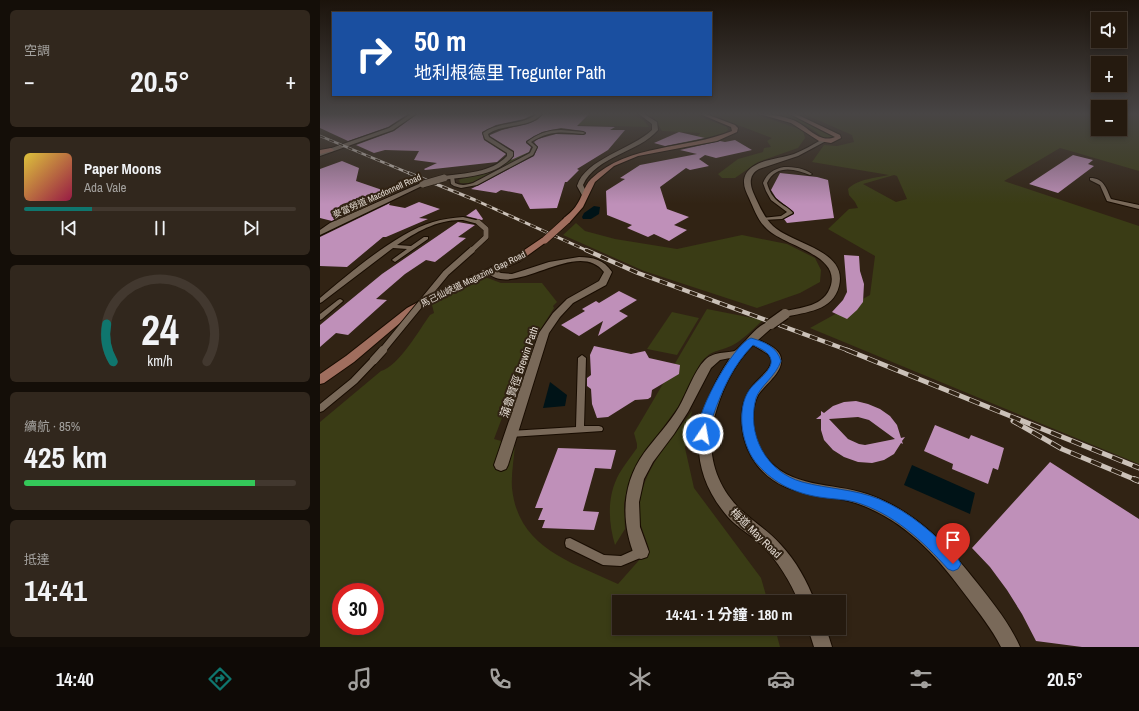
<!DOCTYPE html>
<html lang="zh-TW">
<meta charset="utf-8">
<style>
:root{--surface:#251a0f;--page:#31271d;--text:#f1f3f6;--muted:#a3a19e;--line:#42382f;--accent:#0f766e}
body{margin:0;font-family:"Archivo Narrow","Noto Sans TC",sans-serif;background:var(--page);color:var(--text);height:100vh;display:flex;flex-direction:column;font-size:15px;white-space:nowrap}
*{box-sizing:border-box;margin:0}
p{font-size:13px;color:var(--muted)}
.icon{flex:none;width:22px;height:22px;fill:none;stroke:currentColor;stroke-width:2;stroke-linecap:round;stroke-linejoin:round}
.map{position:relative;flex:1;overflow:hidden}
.drawer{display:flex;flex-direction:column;gap:10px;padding:10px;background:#140e08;width:320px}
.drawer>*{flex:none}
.banner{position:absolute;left:12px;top:12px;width:380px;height:84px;border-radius:0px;box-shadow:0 2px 6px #0003,0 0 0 1px var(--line);background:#1a4fa0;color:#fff;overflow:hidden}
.fabs{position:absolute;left:771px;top:12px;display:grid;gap:8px}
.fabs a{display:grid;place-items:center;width:36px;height:36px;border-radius:0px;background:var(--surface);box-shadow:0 2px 6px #0003,0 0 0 1px var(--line);font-size:20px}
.speed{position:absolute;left:12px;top:583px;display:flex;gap:8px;font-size:20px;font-weight:700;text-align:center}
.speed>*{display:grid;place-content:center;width:52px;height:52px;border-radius:50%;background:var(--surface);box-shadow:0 2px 6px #0003,0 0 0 1px var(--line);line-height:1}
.speed .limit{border:6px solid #d22;background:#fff;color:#111}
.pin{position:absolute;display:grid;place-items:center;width:34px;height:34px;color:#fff;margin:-41px -17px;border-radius:50% 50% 50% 0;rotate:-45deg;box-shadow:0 0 4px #0007}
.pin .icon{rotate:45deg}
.me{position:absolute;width:44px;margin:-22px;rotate:12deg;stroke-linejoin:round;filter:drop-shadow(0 0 3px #0008)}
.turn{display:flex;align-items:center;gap:14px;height:84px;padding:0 16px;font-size:18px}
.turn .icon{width:52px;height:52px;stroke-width:2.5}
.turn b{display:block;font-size:28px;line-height:34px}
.big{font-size:30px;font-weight:700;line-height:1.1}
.drawer .tile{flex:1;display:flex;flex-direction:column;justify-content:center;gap:6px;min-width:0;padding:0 14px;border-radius:6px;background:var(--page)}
.drawer .dial{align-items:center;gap:0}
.dial svg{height:104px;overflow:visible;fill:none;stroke:var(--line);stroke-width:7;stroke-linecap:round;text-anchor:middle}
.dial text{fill:var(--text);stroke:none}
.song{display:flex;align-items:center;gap:12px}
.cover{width:48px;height:48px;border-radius:6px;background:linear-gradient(135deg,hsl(50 70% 55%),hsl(340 70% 35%))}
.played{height:4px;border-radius:2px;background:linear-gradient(90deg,var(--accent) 25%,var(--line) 25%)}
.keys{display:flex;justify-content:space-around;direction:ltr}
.heat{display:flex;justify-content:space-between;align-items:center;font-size:22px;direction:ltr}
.charge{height:6px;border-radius:3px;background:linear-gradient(90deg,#34c759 85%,var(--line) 0)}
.trip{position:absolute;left:292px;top:595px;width:234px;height:40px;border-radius:0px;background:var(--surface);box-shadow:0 2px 6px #0003,0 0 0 1px var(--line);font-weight:700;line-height:40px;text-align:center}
.dock{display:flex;height:64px;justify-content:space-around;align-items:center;background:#0f0a06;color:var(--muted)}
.dock .icon{width:28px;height:28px}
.dock .selected{color:var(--accent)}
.dock b{font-size:18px;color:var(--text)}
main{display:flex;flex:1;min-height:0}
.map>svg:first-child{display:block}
</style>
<main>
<section class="drawer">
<div class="tile"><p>空調</p>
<div class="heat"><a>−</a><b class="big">20.5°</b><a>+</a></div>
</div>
<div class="tile">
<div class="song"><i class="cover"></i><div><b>Paper Moons</b><p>Ada Vale</p></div></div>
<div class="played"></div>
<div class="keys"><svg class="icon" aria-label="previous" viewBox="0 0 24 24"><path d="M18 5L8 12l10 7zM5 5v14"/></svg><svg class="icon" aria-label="pause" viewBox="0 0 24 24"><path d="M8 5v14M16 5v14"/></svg><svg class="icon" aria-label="next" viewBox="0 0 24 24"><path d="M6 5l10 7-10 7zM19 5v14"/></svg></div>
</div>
<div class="tile dial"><svg viewBox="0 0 100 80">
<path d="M14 69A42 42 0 1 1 86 69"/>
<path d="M14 69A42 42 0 0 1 9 40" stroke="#0f766e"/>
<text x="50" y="56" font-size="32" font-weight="700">24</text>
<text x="50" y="72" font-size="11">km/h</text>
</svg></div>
<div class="tile"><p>續航 · 85%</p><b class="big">425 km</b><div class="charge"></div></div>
<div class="tile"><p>抵達</p><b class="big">14:41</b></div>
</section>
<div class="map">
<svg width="819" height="647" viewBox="0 0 819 647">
<rect width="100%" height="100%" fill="#312314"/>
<g fill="#3a3c15" fill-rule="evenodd">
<path d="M270,114C290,114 317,108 329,127L258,125L255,121H263Z"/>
<polygon points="325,114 373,114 407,127 408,130 404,134 366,143 362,142 379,135 380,133 342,131 335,119"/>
<polygon points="389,114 427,114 443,117 483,130 485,138 478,148 438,162 415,178 402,178 398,174 418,159 443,152 444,148 451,147 447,141 452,138"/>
<path d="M456,114L470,115L518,138L505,139C489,125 476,120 456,114Z"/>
<path d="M484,114H778V129H800V114L819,115V171L740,148L684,181L819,226V464L490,328L550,295L555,256L508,229L529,209L538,208L535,202L529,195L528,189C537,179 556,178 569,175L492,162L504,145L517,146L534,142L532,135ZM574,175L577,176L587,199L576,202L543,184Z"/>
<path d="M210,148V151L207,155C190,164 160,186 140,183L139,180L143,178L172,172Z"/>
<polygon points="256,223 265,231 295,239 357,249 422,235 467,244 495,258 501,270 500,282 480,293 437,308 324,271 243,235"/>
<path d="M165,277L181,283H222L237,302L233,306L234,308L208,349L174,439L195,445C194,459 191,474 192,488C198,548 251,562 298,584L329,549C327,541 323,533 321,525C312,480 347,445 372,411L365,448L374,488L441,578L448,602H299V628H455L460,647H0V422L61,371C79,366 99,330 110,315L114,313L112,305ZM21,592H55V626H21Z"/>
<path d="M387,309L443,320C435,327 421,342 411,346C397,352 390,350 380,364L358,407L322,456L310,478L304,503L305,529L295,545C288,521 287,496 299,474C304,465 311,457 317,448V444L314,433Z"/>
<polygon points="352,312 379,318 357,355 327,349"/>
</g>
<g fill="#001317">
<polygon points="274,206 280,207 279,214 271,219 263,219 262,217 264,213"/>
<polygon points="230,382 247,395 245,406 223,408"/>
<polygon points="592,465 655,493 650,514 584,485"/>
</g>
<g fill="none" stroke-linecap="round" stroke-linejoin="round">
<polyline stroke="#001317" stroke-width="3" points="190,121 201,121"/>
</g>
<g fill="#bf90b9" fill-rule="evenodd">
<polygon points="0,114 88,114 68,127 28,141 0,128"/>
<polygon points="97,114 214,114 204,119 176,125 162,132 164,140 186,154 177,162 105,170 104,169 117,163 94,160 99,151 65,150 54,153 36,145 74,131"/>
<polygon points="223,114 269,114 257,126 295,127 290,130 305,130 288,150 257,169 259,170 247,182 245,182 237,208 210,209 202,194 181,190 176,193 151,189 214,156 218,147 214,142 218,139 236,134 263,135 266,134 263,131 241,128 222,132 206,141 206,143 211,147 209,152 191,160 194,156 194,151 170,136 170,135 182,130 210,123 217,120"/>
<polygon points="359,132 385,138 345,146 334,143"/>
<polygon points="415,140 432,150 396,158 385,155 379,159 389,166 370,170 366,168 340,187 347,209 369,217 354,225 367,230 349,241 334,234 328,237 307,228 312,225 287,215 286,191 305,179 300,178 320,165 377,154 360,150 400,141 405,142"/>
<polygon points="753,155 773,160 768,164 774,166 738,193 709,184"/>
<polygon points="22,161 39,168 36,181 71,193 71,195 12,221 0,218 0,169"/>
<polygon points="460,173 497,177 508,180 514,218 467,223 464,219 474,214 474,212 456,198 451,190"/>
<polygon points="99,202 120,209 99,218 108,219 66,237 63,237 27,267 0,266 0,237 70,203 69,205 85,208"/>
<polygon points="156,209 163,219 162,220 146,216"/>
<polygon points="138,222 155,225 138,237 146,238 115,262 106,260 85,274 56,299 67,300 28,335 16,333 0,347 0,325 62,274"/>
<polygon points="524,255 539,256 540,271 544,284 543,302 537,310 527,319 512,312 523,300 527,292"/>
<polygon points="299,291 317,300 299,311 308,316 278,336 283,321 259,336 241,325 265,311 262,309 276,301 279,303"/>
<polygon points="274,346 311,354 325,351 329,358 360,365 359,374 332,390 331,397 328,399 315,400 288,417 277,418 272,404 271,389 267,386 267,378 271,375 270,355"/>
<path d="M536,401L548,404L560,409L570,416L577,425L581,438L585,437L582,441L583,444L581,443L574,454L564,460L552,463L538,462L524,457L513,450L504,440L501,430V419H496L501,415V411L504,413L513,406L524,402ZM538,417L549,420L575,439L545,445L539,444L528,439L509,419Z"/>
<polygon points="615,425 649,439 651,435 684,448 678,470 673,468 668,484 632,469 633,464 604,451"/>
<polygon points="238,448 296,450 291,469 275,468 263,511 279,512 274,530 222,528 225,520 218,520 223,508 215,508"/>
<polygon points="730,462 819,519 819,647 762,647 716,641 702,614 687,590 670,567 652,548"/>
</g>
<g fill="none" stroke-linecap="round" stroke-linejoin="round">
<defs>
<g id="service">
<path d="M241,130L263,132L265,133L263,134C242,132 230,130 211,142L217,147L213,155L157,185L141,188L134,186L131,184L130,177L132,176L134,177L135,183C141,186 147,185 153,183L210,153L213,147L207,142C217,134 228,130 241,130Z"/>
<path d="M464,167C475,167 484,168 492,174L490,175C475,169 456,164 447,183C449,191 453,198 460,203C464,206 469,208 473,213L462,219L442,220V218L461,216L467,212L451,200L446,191L443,183C447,173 454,169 464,167Z"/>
<path d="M770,178C784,178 786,188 791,199L819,205V209L787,201L780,185L770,180Z"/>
<path d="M143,217L160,221L161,222L158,224C153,223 148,221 143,220C118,219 96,232 77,245L91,246L104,237H108V239L75,262L72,260L73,259L87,249L73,248L2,302L0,303V298C30,273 76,233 113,222C123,219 132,218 143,217Z"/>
<polygon points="20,299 22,300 23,301 22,302 2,319 0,320 0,314 18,300"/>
<polygon points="262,355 266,358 264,426 279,426 282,427 283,429 282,431 190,437 187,436 186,434 187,432 190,431 256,427 258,358"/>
<polygon points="54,357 57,358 58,360 57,362 37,383 3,411 0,412 0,404 31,379 51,358"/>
<polygon points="250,538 284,555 301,556 321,547 325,548 326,552 325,556 301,566 283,565 246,547 245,543 246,539"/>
</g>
<g id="minor">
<path d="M319,114H324L337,122L338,130C318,153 276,156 263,185L268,196L263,197L257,186C265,159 312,149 332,130V124Z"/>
<path d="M501,140L506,141L478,156L439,169C430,174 429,182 433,192C438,203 444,218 453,226C472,244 528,250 519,286C513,311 486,312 465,317L460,314L462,312C481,307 505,307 511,285C519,254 464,246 447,229C438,221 434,209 429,198C425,190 421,181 427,172C437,159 460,159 474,154C484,150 492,145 501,140Z"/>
<path d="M259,257C273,257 284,260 292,272L286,285L253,303L240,317L229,333L188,465L186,469L181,471L176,469L174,465L219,333L233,313L247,299L279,281L284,272C257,237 193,300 167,272L171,269L181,273L192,274L229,262Z"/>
<path d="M451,321L456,324L438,340C460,348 470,359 452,379C448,384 442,389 438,395C429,413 433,440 445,456C470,489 512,482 547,494C597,511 630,548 662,589C676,607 691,626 700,647H681C672,629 659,613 647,597C619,559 589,524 544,506C506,490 467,502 437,465C421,444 415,410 431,388C436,381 444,375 449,368C452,363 452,358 448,354L433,345C416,362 404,385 397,408C384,446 393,484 422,511C435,523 450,532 461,545C476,561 487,581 495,602H479C469,579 455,556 436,540C426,532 416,526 408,517C363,465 375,411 410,358L400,360L391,368L368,412L354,434L333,462L324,479L319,502L320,527L329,552L327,557L321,559L315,557C301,523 301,485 324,453C335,438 349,424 359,407C367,393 374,371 385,360C395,350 411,354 416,350C427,341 437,324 451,321Z"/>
<polygon points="488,628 506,628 512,647 494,647"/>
</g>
<g id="tertiary">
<polygon points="91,114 96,114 73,130 0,156 0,152 69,128"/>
<path d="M217,114H222C208,129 185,123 168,134L169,137L193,152V156C177,176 147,177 124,180L121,178L124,176C145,173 171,173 187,156V153L165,139L163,133C180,121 201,126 217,114Z"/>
<polygon points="101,183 106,184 0,235 0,230 10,223"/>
</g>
<g id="secondary">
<path d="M380,114H386L415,125L418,128L417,132L397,141L318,156L294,166L275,182L263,207L249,223H243V219C247,215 253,211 256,206C262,198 264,186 271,179C309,143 366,150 412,131L411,127Z"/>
<path d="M439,114C451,114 462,116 473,120C488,126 499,144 515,137L470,114H476L520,135L521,138L511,143L499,141L471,123Z"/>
<polygon points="11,148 14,150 13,151 0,154 0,150"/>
<polygon points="222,238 228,238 229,240 200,261 127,294 93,312 34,362 4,383 0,384 0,374 26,356 87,308 121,290 194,257"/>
</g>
</defs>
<use href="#service" stroke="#180c01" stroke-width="2"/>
<use href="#minor" stroke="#180c01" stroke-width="2"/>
<use href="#tertiary" stroke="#180c01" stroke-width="2"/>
<use href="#secondary" stroke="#180c01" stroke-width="2"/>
<use href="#service" fill="#796959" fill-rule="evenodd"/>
<use href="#minor" fill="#796959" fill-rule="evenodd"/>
<use href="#tertiary" fill="#796959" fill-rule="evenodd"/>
<use href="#secondary" fill="#a06e5e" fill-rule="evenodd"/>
<defs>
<polyline id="rail-far4" points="0,136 91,174"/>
<polyline id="rail-far3" points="89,173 155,200 268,251"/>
<polyline id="rail-far2" points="266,250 318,273 530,351"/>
<g id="rail-far1">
<polyline points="527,350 819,468"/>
<polyline points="693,421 742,449 816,480"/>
</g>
<polyline id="rail" points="814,479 819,481"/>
</defs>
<use href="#rail-far4" stroke="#cbc1b8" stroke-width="2.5"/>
<use href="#rail-far3" stroke="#cbc1b8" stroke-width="3"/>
<use href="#rail-far2" stroke="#cbc1b8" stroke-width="4.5"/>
<use href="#rail-far1" stroke="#cbc1b8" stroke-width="5"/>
<use href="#rail" stroke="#cbc1b8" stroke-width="6"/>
<use href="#rail-far4" stroke="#312314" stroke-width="1.5" stroke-dasharray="5" stroke-linecap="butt"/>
<use href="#rail-far3" stroke="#312314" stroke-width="2" stroke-dasharray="6" stroke-linecap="butt"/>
<use href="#rail-far2" stroke="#312314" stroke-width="3" stroke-dasharray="8" stroke-linecap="butt"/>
<use href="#rail-far1" stroke="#312314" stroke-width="3.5" stroke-dasharray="11" stroke-linecap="butt"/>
<use href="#rail" stroke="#312314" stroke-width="4.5" stroke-dasharray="14" stroke-linecap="butt"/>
<defs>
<polyline id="service-bridge-far2" points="151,251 166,237 166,229 158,222"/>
<polyline id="service-bridge-far1" points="62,351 126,273 152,250"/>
<polyline id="service-bridge" points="54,360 63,350"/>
<polyline id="minor-bridge" points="451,324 465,314"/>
<polyline id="tertiary-bridge" points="103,184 124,178"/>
<polyline id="secondary-bridge" points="225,240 246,221"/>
</defs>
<use href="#service-bridge-far2" stroke="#180c01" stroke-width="6" stroke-linecap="butt"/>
<use href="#service-bridge-far1" stroke="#180c01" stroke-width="8" stroke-linecap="butt"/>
<use href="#service-bridge" stroke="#180c01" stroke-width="10" stroke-linecap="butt"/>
<use href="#minor-bridge" stroke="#180c01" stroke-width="12" stroke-linecap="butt"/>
<use href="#tertiary-bridge" stroke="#180c01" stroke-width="8" stroke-linecap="butt"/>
<use href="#secondary-bridge" stroke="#180c01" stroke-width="8" stroke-linecap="butt"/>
<use href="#service-bridge-far2" stroke="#796959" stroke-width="5"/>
<use href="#service-bridge-far1" stroke="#796959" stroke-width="6"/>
<use href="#service-bridge" stroke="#796959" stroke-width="8"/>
<use href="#minor-bridge" stroke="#796959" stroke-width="10"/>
<use href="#tertiary-bridge" stroke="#796959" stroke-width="7"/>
<use href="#secondary-bridge" stroke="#a06e5e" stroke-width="7"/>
</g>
<linearGradient id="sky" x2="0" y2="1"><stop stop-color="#1b130b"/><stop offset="0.56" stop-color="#484545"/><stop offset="1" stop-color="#484545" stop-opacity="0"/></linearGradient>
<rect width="819" height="204" fill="url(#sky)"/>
<path fill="#1a73e8" stroke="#114b97" d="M431,338C445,342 457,347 461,361C456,376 440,386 436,398C426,434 446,472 482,482C508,489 534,489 559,499C590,512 615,534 638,559L641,564L638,569L633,571L628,569C603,541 573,513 535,502C524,499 511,499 499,497C475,493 455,484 438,465C422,448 415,409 430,389C436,381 453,370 451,360C450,352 439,348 433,345C413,365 402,390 393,416C390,423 391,431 387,437L383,439L379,437C370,421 414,343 431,338Z"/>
<g text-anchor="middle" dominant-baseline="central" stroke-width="4" stroke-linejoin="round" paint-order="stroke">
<g font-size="9" fill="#e3dad1" stroke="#312314">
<text transform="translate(57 196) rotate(-24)">麥當勞道 Macdonnell Road</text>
<text transform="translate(153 279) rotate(-26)">馬己仙峽道 Magazine Gap Road</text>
</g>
<g font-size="11" fill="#e3dad1" stroke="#312314">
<text transform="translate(199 372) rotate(-71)">蒲魯賢徑 Brewin Path</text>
<text transform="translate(436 533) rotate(44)">梅道 May Road</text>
</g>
</g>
</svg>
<div class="fabs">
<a><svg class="icon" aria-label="sound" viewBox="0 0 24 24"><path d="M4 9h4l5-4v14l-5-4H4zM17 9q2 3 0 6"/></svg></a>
<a>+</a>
<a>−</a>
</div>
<div class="speed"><div class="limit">30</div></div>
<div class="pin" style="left:633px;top:564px;background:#d93025"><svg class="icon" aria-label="arrive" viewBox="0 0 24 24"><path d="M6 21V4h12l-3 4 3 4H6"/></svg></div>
<svg class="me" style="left:383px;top:434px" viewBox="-20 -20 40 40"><circle r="17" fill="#1a73e8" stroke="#fff" stroke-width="3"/><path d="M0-11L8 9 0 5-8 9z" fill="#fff"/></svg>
<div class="trip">14:41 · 1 分鐘 · 180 m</div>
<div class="banner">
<div class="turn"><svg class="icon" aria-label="right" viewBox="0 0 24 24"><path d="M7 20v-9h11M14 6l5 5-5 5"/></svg><div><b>50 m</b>地利根德里 Tregunter Path</div></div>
</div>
</div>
</main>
<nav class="dock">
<b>14:40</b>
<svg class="icon selected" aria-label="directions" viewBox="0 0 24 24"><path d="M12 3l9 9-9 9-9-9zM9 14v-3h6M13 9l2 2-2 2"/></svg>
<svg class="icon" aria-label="music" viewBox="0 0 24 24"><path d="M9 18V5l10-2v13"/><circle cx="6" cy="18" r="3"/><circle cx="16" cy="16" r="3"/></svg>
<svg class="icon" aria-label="phone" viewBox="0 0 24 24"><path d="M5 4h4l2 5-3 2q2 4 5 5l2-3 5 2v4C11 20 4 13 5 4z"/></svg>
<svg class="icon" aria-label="climate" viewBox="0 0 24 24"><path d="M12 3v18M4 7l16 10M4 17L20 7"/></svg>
<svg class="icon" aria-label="car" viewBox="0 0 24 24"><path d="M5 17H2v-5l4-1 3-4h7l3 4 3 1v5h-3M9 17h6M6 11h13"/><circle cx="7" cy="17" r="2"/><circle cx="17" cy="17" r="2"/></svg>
<svg class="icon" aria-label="filters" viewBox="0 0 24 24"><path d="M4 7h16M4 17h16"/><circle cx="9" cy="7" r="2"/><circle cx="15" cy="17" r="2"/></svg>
<b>20.5°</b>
</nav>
